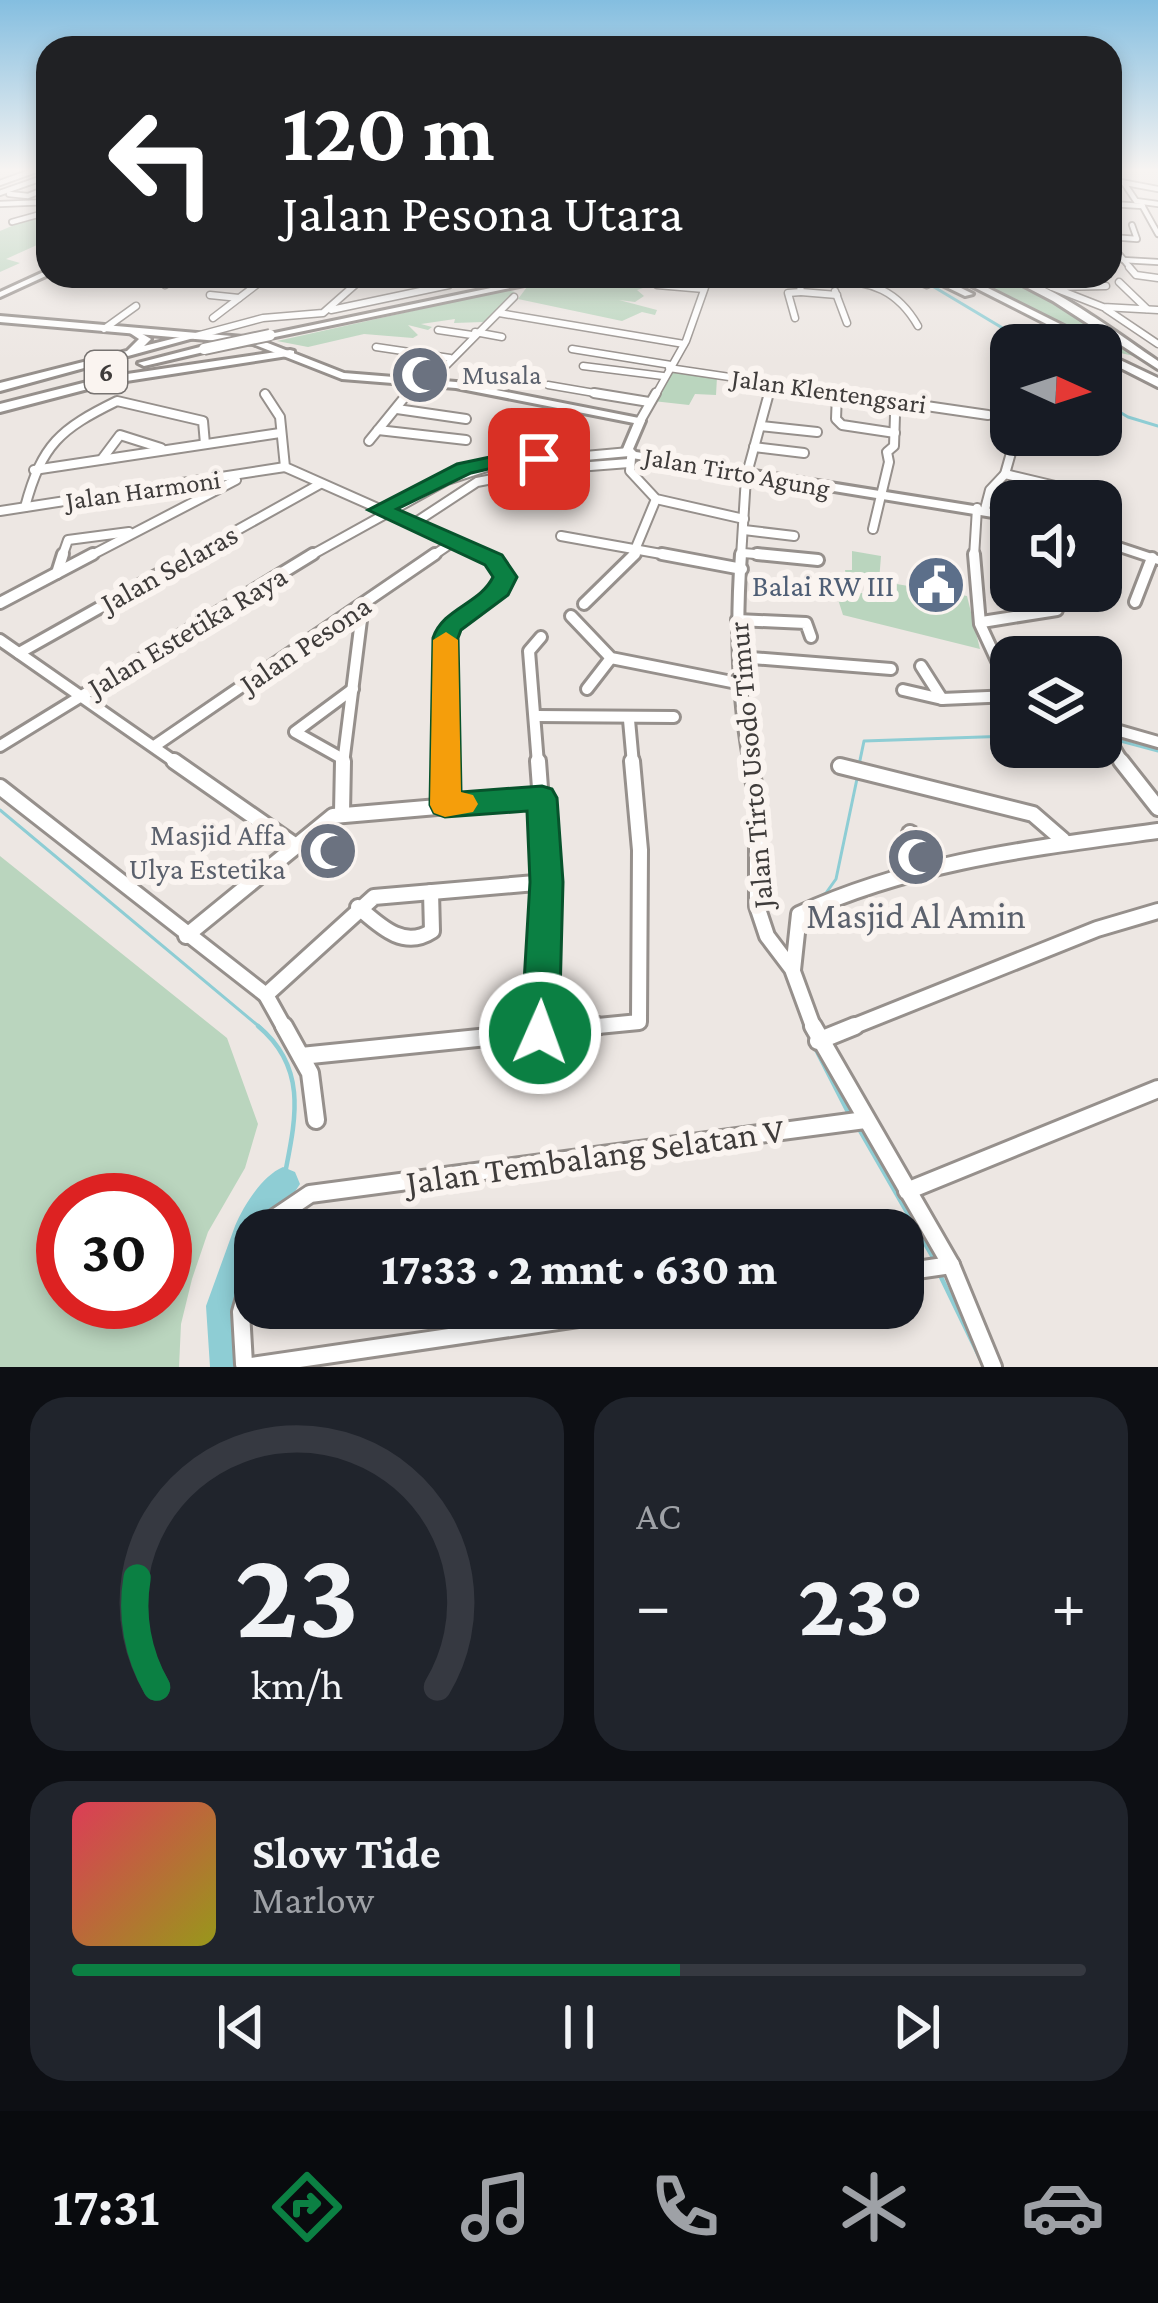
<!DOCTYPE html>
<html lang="id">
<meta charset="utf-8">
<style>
:root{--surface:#171b24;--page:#20242c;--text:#f1f3f6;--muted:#9ea1a6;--line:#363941;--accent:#0b8043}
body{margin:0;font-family:"Crimson Pro",serif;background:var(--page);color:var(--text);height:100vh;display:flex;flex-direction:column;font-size:45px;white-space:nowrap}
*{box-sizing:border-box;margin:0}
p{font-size:39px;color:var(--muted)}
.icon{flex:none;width:66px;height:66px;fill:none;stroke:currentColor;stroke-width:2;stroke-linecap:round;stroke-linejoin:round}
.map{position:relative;height:1367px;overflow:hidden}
.drawer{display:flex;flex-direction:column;gap:30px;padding:30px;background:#0d0f14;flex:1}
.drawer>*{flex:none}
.banner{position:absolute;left:36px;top:36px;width:1086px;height:252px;border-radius:36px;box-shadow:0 6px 18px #0003;background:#202124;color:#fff;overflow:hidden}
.needle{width:78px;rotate:93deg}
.controls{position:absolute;left:990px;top:324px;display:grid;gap:24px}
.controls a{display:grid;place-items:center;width:132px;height:132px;border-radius:24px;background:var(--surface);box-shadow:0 6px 18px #0003;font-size:60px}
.speed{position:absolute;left:36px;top:1173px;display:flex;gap:24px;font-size:60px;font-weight:700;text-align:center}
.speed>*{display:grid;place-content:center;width:156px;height:156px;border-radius:50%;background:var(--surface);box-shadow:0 6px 18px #0003;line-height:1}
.speed .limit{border:18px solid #d22;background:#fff;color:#111}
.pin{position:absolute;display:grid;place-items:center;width:102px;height:102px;color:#fff;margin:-51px;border-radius:24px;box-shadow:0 6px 18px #0006}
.me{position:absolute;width:132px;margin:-66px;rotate:2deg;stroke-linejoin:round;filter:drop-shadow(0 0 9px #0008)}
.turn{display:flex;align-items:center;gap:42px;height:252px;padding:0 48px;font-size:54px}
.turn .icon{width:156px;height:156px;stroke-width:2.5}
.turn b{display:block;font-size:84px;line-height:102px}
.big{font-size:90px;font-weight:800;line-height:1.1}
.drawer .card{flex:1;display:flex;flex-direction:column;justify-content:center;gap:18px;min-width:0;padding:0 42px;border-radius:36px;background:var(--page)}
.drawer .dial{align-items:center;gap:0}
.dial svg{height:312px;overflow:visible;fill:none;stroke:var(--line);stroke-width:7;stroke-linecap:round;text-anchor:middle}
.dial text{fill:var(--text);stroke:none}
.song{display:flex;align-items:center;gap:36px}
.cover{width:144px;height:144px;border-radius:18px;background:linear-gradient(135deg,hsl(350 70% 55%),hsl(60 70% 35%))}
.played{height:12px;border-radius:6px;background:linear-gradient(90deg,var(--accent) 60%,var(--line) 60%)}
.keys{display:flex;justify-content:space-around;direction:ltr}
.heat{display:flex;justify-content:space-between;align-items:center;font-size:66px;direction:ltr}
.drawer .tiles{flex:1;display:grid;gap:30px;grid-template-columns:1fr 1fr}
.card:last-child{grid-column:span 2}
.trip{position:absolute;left:234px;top:1209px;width:690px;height:120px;border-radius:36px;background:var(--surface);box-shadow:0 6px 18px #0003;font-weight:800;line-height:120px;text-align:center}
.tabs{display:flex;height:192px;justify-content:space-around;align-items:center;background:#090b0e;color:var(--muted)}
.tabs .icon{width:84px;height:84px}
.tabs .selected{color:var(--accent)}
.tabs b{font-size:54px;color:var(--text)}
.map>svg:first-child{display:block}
</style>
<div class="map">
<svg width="1158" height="1367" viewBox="0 0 1158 1367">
<rect width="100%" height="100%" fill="#ede7e3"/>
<g fill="#bad5be" fill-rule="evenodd">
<polygon points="31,218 48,220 48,240 6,259 20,263 0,272 0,231"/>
<polygon points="581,276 652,276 646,287 637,290 644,296 635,302 619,300 657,310 655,315 642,312 622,321 518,299 527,287"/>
<path d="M967,276C1032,276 1082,321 1134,356L1116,352Z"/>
<polygon points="507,290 515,292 483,322 454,323 455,319 421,324 432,327 428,330 408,325 418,335 413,338 364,334 308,347 277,341"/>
<polygon points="680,370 717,377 716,395 695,394 689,405 653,401 669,371"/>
<polygon points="852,551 881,556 879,581 967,596 980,649 843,615 836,593 869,593 864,577 846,576 845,570 852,570"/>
<path d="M0,856L227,1038L258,1124L245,1168L208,1232L192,1279L181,1324L179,1367H0ZM63,1200H165V1302H63Z"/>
</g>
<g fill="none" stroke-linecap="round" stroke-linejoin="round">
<g stroke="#8ecdd4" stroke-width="3">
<polyline points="929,284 1031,345"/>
<polyline points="1101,401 1128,417 1158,426"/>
<polyline points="1113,739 1158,751"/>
<polyline points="859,765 864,741 1011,736"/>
<polyline points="0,810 262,1029"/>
<polyline points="806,904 826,893 836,879 858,774"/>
<polyline points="787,950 792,918"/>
<polyline points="789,977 805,1029"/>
</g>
<g stroke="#8ecdd4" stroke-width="4.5">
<path d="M258,1026C311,1070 294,1125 283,1184"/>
<polyline points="804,1026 850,1116"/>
<polyline points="859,1129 935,1261"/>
<polyline points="940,1275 983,1364"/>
</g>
<path fill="#8ecdd4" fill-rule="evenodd" d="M283,1167L295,1172L300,1184L270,1230H255V1268L242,1306L248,1367H210L206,1306L235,1226C244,1205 262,1176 283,1167Z"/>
<defs>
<g id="street-far5">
<polyline points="1110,180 1158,189"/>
<polyline points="0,183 36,170"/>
<polyline points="1124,183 1136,201 1158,204"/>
<polyline points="0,193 48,176"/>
<polyline points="9,194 28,196 48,188"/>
<polyline points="0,204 48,202"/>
<polyline points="1110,204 1143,206"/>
<polyline points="1143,207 1158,234"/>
<polyline points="12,222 48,212"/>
<polyline points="1110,237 1137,239 1132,225"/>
<polyline points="1110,243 1132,270"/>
<polyline points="1123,260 1158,262"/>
</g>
<g id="street-far4">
<polyline points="1129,267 1136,275 1158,278"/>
<polyline points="195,276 259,282"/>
<polyline points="321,276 361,279"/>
<polyline points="789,276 799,279 801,292 837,295"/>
<polyline points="904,276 927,285"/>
<polyline points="1028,276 1052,287"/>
<path d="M832,281C871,280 898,291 918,326"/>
<polyline points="1119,282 1147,309"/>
<polyline points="165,285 178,276"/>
<polyline points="657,285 704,289"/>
<polyline points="1106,286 1052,287 1103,307 1158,310"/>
<polyline points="835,291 847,323"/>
<polyline points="210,295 239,298"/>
<polyline points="1106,309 1158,344"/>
<polyline points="331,310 449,285"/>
<polyline points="499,313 684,344"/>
<polyline points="213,318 268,276"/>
<polyline points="795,318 788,293 801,292"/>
<polyline points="104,329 136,306"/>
<polyline points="438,330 472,335"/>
<polyline points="475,332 502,337"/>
<polyline points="196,336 263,318 323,313 365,276"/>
<polyline points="376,347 450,358"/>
<polyline points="572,349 671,365"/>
<polyline points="583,366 663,376"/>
<polyline points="669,368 857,396"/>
<polyline points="430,382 514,297"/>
<polyline points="548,385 612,396"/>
<polyline points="406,396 418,381"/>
<polyline points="655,396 686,341 709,276"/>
<polyline points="768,396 772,383"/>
<polyline points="837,396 837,391"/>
</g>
<g id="street-far3">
<polyline points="594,393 649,402"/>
<polyline points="837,393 988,415"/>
<polyline points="837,393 836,419 842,425 895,433"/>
<polyline points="265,394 280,417 285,467 488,557"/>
<polyline points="397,409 466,419"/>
<polyline points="640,421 656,393"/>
<polyline points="761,426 817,432"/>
<polyline points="378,430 466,440"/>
<polyline points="369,441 408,393"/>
<polyline points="754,447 804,453"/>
<polyline points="631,458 630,471 656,499 744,519"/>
<polyline points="102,459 120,435 161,448"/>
<polyline points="34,470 280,433"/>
<polyline points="1005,474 1068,489"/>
<path d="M25,507C42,444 60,429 117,401L203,421L205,444"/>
<polyline points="985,509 990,490 1005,474 1016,435"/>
<polyline points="0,511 285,467"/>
<polyline points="413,524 477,482 539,470 629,463"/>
<polyline points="873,529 889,462 887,452 894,446 895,415"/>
<polyline points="744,530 794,536"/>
<polyline points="561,536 678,557"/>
<polyline points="743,553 789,557"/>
<polyline points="62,557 68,540 129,532"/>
<polyline points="88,557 236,480"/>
<polyline points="189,557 320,484"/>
<polyline points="308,557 447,480 496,464 629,452"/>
<polyline points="431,557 453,542"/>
<polyline points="632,557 656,499"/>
<polyline points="741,557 746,477 769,393"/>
<polyline points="974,557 977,508"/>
</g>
<g id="street-far2">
<polyline points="662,554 742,569"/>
<path d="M741,554C736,625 737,695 750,764"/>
<polyline points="757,554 818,560"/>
<polyline points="974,554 980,624 1011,691"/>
<polyline points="57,573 63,554"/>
<polyline points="1135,602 1152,558"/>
<polyline points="0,603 93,554"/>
<polyline points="584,604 635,554"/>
<polyline points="571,616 611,658 737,683"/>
<polyline points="737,620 806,623 811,637"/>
<polyline points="982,622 1057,610"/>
<polyline points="0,640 178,764"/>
<polyline points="1049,647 1057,657"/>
<polyline points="19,653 195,554"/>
<polyline points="739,657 891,669"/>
<polyline points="921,666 942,699 1011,696"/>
<polyline points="587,689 611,658"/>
<polyline points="903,690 942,699"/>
<polyline points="1101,715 1102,726 1158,742"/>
<polyline points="536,716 674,717"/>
<polyline points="629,720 633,764"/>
<polyline points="1101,726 1124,764"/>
<polyline points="156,745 435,554"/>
<polyline points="0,746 313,554"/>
<polyline points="343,759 295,732 353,689"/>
<polyline points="343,764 363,604"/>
<path d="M445,764L446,637C459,610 490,603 504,577L494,560L481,554"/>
<polyline points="538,764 529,651 541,637"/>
</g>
<g id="street-far1">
<polyline points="174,761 293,844"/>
<polyline points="538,761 547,882 540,1029"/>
<polyline points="750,761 757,801 757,906 767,936 792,969 814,1029"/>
<polyline points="1121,761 1158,808"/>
<polyline points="840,766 1033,814 1063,840"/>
<polyline points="0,787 266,995 285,1029"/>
<polyline points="445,805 445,761"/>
<polyline points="342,813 343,761"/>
<polyline points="898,873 910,833"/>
<path d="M358,907C379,925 403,950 432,931L431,892"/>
<polyline points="186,936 333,816 541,798"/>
<path d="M793,970L799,914C914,861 1034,848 1158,831"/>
<polyline points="266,995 374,897 547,882"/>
<polyline points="567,1029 639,1022 640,850 632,761"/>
<polyline points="847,1029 1097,929 1158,911"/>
</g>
<g id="street">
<polyline points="284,1026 310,1073 316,1120"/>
<polyline points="813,1026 951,1265 993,1367"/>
<polyline points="540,1033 540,1026"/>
<polyline points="818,1041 855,1026"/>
<polyline points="301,1056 597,1026"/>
<polyline points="907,1191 1158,1089"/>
<polyline points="269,1230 273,1219 310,1194 865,1120"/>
<polyline points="903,1272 951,1265"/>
<polyline points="244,1364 241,1312 255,1263"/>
<polyline points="245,1367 646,1308"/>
</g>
<g id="secondary">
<polygon points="48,270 48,275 0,297 0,292"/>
<polygon points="0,316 255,338 344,373 456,382 644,419 645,421 633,449 636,452 1011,512 1011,520 632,458 628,457 623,449 634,423 456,388 342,379 253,344 0,322"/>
<polygon points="1101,537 1158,556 1158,564 1101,545"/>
</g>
<g id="highway">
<polygon points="548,276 567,276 270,338 265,335"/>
<polygon points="924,276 937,276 973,294 965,296"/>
<polygon points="952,276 964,276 1102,345 1088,345"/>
<path d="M1005,276C1044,276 1123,338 1158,361V369L1053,301Z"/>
<polygon points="132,328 151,339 144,346 196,333 201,336 0,391 0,383 127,351 139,339 127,331"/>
<polygon points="204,346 210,349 208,351 144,366 138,363"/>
<polygon points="290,350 294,351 294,355 107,384 0,412 0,404 107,377"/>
<polygon points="1101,351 1158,378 1158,387 1101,358"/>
</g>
</defs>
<use href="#street-far5" stroke="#96908c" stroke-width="8"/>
<use href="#street-far4" stroke="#96908c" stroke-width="9"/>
<use href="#street-far3" stroke="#96908c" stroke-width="12"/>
<use href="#street-far2" stroke="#96908c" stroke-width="16"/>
<use href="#street-far1" stroke="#96908c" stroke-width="20"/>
<use href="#street" stroke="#96908c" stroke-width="22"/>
<use href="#secondary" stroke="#96908c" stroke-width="6"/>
<use href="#highway" stroke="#96908c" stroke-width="6"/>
<use href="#street-far5" stroke="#fff" stroke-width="4.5"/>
<use href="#street-far4" stroke="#fff" stroke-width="6"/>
<use href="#street-far3" stroke="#fff" stroke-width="8"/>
<use href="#street-far2" stroke="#fff" stroke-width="10"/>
<use href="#street-far1" stroke="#fff" stroke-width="14"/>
<use href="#street" stroke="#fff" stroke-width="16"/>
<use href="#secondary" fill="#fff" fill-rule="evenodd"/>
<use href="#highway" fill="#fff" fill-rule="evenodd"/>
<defs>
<polyline id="highway-bridge" points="204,349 270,335"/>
</defs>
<use href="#highway-bridge" stroke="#96908c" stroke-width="14" stroke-linecap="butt"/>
<use href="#highway-bridge" stroke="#fff" stroke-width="10"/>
</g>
<linearGradient id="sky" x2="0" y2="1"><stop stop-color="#84bee0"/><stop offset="0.47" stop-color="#f7f4f2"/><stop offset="1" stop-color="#f7f4f2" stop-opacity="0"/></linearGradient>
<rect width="1158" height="361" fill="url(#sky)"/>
<path fill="#0b8043" stroke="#07532c" stroke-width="3" d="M538,447L548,453L547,463L527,460L471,473L397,509L502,555L517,577L508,595L461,630L458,638L461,792L542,786L552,789L557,798L563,882L559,1033L554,1045L540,1051L526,1045L521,1033L530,882L527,811L445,817L434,813L430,805L433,638C443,608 480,604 493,577L485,565L368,510L457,464Z"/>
<polygon fill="#f59e0b" points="446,632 458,640 461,792 473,795 478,804 473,812 445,817 434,813 430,805 433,640"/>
<defs>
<symbol id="mosque-disc" viewBox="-11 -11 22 22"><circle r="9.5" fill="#6b7280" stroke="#faf4f0"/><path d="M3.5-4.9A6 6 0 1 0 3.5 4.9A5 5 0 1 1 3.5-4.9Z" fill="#fff"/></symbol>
<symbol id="civic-disc" viewBox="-11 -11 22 22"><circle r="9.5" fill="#5c6f8a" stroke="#faf4f0"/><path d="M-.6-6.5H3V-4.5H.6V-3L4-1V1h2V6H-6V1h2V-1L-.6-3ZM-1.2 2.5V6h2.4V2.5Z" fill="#fff"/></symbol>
</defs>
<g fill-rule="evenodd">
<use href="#mosque-disc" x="387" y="342" width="66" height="66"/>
<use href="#civic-disc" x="903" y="552" width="66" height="66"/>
<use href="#mosque-disc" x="295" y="818" width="66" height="66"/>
<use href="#mosque-disc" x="883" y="824" width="66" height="66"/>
</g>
<g text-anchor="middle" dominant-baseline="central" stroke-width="12" stroke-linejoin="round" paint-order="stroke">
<rect fill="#faf4f0" stroke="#777371" stroke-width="3" x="85" y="351" width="42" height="42" rx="9"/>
<g font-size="27" font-weight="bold" fill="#3f3c3b">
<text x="106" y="372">6</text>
</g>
<g font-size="27" fill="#5b616d" stroke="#faf4f0" text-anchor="start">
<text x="462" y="375">Musala</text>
</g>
<g font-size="27" fill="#3f3c3b" stroke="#faf4f0">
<text transform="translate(829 391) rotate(8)">Jalan Klentengsari</text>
<text transform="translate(737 472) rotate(10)">Jalan Tirto Agung</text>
<text transform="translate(143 490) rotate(-8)">Jalan Harmoni</text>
</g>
<g font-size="30" fill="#3f3c3b" stroke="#faf4f0">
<text transform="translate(169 568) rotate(-29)">Jalan Selaras</text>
<text transform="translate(187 631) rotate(-31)">Jalan Estetika Raya</text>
<text transform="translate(305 644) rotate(-34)">Jalan Pesona</text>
<text transform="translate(750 765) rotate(-95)">Jalan Tirto Usodo Timur</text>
</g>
<g font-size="30" fill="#4e5e75" stroke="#faf4f0" text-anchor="end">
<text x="894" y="585">Balai RW III</text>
</g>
<g font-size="30" fill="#5b616d" stroke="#faf4f0" text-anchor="end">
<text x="286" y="834">Masjid Affa<tspan x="286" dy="34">Ulya Estetika</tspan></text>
</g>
<g font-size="36" fill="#5b616d" stroke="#faf4f0">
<text x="916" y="916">Masjid Al Amin</text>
</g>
<g font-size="36" fill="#3f3c3b" stroke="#faf4f0">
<text transform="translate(595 1156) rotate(-8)">Jalan Tembalang Selatan V</text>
</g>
</g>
</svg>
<div class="controls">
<a><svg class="needle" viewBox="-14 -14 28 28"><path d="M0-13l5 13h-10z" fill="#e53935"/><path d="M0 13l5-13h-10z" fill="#9ea1a6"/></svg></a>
<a><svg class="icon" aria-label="sound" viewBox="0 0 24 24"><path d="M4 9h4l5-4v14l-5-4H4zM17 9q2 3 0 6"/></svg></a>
<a><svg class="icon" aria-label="layers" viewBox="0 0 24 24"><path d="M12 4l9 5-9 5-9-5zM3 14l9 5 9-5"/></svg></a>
</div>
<div class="speed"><div class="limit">30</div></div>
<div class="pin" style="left:539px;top:459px;background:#d93025"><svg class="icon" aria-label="arrive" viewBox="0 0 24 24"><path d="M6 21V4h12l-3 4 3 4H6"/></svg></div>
<svg class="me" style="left:540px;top:1033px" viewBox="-20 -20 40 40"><circle r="17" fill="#0b8043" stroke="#fff" stroke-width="3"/><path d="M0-11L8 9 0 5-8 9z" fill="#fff"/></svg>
<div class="trip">17:33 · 2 mnt · 630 m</div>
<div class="banner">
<div class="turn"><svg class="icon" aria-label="left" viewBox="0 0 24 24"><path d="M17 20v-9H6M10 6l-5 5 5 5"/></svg><div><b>120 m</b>Jalan Pesona Utara</div></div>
</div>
</div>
<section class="drawer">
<div class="tiles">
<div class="card dial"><svg viewBox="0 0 100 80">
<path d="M14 69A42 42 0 1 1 86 69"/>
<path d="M14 69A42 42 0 0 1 9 41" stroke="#0b8043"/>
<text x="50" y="56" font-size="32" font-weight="700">23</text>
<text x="50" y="72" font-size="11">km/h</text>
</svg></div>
<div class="card"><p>AC</p>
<div class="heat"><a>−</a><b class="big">23°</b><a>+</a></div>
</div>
<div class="card">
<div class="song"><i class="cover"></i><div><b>Slow Tide</b><p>Marlow</p></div></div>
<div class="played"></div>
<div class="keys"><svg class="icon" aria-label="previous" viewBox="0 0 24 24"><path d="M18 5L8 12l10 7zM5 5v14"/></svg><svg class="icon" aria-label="pause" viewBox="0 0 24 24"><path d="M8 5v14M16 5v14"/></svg><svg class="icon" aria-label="next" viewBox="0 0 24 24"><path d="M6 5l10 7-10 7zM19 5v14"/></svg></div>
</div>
</div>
</section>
<nav class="tabs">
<b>17:31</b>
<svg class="icon selected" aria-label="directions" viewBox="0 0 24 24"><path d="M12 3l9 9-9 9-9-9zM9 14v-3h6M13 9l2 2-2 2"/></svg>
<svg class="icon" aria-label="music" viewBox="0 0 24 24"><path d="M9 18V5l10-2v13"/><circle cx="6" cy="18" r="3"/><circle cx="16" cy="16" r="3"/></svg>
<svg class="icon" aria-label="phone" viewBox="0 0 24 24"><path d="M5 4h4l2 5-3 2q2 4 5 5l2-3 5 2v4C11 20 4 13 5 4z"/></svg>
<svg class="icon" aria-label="climate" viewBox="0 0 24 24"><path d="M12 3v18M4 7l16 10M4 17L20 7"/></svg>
<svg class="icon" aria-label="car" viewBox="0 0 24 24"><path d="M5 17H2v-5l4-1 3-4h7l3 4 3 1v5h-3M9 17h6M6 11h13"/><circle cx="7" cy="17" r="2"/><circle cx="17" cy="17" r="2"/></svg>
</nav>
